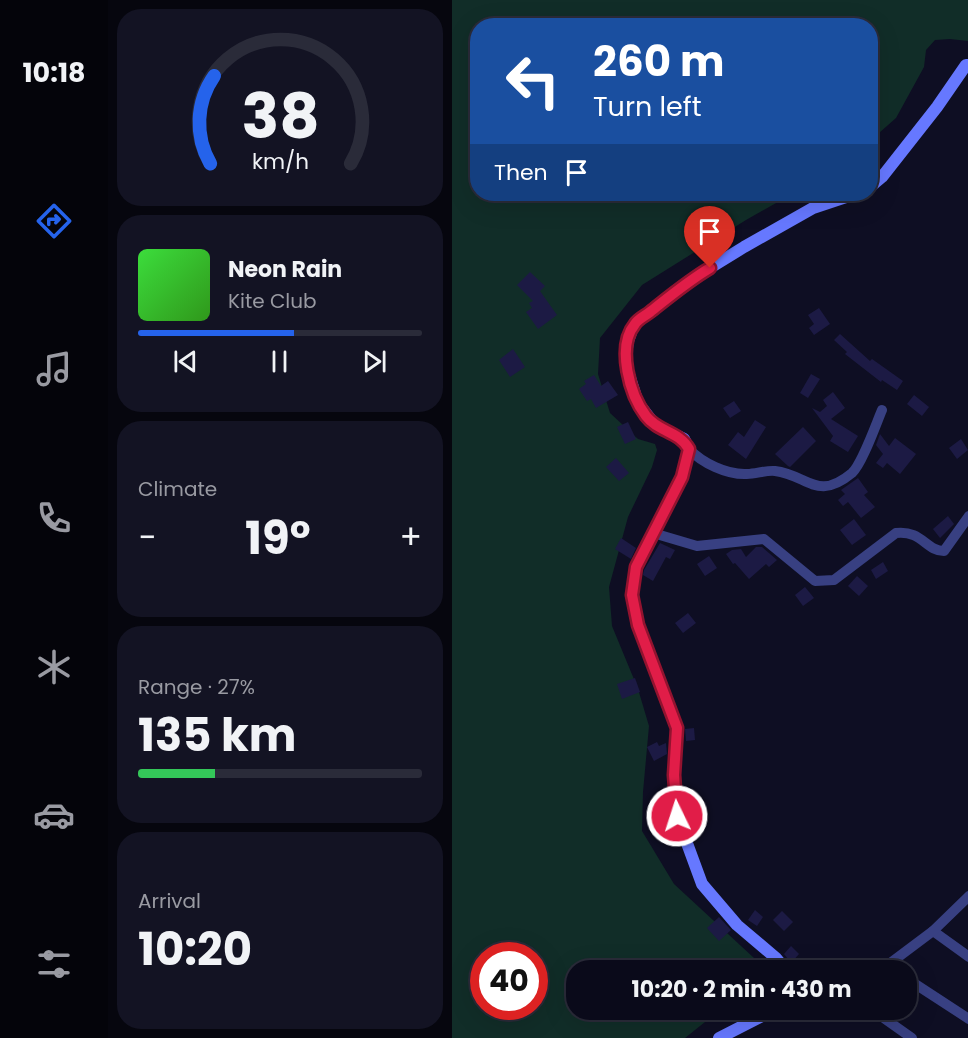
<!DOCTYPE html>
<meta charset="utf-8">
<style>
:root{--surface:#0a0a1a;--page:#131323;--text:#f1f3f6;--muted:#999aa2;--line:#2a2b39;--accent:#2563eb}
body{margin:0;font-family:Poppins,sans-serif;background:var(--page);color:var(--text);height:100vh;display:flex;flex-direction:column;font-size:22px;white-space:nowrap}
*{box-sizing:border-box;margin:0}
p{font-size:20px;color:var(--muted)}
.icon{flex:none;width:33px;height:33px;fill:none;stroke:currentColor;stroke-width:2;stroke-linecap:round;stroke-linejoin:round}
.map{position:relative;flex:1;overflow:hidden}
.panel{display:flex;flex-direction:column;gap:9px;padding:9px;background:#06060e;width:344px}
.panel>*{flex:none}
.banner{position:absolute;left:18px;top:18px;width:408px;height:183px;border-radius:24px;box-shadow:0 6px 24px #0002,0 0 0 2px var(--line);background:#1a4fa0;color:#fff;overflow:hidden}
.speed{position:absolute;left:18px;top:942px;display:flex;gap:12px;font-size:30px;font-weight:700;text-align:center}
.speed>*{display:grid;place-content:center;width:78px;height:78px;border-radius:50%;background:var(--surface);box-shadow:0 6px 24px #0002,0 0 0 2px var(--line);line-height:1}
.speed .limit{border:9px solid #d22;background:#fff;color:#111}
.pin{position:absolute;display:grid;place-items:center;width:51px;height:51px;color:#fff;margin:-62px -26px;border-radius:50% 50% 50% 0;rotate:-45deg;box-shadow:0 0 6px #0007}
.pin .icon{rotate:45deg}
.me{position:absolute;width:66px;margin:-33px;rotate:356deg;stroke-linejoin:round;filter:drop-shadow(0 0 4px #0008)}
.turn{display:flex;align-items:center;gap:21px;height:126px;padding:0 24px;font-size:27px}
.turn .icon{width:78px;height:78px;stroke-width:2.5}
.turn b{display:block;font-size:42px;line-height:51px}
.then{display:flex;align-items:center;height:57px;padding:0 24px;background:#0003;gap:12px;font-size:22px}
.big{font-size:45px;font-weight:700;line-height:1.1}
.panel .tile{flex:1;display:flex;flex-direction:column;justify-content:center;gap:9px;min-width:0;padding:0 21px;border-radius:24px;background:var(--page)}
.panel .dial{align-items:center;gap:0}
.dial svg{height:156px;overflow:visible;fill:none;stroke:var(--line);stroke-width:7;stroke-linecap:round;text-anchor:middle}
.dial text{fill:var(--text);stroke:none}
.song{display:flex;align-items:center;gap:18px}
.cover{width:72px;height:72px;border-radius:9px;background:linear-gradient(135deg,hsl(120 70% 55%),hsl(110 70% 35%))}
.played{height:6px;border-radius:3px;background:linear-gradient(90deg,var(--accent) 55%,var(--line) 55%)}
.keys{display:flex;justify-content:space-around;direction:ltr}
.heat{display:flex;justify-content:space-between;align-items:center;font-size:33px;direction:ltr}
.charge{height:9px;border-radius:4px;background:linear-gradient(90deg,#34c759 27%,var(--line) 0)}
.trip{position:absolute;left:114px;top:960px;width:351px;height:60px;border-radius:24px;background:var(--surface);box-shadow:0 6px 24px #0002,0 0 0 2px var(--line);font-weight:700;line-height:60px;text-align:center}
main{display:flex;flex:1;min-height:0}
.tab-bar{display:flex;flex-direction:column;width:108px;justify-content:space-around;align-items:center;background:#04040a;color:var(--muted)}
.tab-bar .icon{width:42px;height:42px}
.tab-bar .current{color:var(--accent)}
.tab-bar b{font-size:27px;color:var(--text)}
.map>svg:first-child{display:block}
</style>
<main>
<nav class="tab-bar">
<b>10:18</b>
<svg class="icon current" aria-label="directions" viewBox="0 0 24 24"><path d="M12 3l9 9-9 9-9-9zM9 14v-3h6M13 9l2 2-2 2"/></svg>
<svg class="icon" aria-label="music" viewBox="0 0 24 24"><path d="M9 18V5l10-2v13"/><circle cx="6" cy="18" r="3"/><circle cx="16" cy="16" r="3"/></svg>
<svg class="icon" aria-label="phone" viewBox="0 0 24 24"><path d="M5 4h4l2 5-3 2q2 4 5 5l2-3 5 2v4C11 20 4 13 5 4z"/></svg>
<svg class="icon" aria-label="climate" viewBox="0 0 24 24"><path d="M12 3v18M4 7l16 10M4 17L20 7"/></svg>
<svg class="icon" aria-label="car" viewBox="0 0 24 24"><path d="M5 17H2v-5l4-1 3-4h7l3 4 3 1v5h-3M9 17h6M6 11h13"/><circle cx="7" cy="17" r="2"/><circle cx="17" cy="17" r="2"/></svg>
<svg class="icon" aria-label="filters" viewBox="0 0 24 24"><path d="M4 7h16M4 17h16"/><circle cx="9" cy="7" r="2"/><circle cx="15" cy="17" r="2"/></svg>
</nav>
<section class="panel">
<div class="tile dial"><svg viewBox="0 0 100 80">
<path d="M14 69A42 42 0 1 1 86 69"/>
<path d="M14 69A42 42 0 0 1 16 24" stroke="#2563eb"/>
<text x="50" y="56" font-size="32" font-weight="700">38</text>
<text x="50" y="72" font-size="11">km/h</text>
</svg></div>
<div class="tile">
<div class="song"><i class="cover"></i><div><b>Neon Rain</b><p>Kite Club</p></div></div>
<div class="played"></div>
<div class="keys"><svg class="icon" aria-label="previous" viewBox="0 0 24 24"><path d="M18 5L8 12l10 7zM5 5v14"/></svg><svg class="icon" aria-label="pause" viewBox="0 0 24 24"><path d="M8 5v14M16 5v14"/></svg><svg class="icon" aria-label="next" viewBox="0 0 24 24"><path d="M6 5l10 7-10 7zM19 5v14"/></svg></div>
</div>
<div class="tile"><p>Climate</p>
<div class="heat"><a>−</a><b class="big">19°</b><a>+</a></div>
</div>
<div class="tile"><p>Range · 27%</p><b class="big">135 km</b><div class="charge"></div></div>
<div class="tile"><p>Arrival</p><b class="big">10:20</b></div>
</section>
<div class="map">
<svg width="517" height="1038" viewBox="0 0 517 1038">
<rect width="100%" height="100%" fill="#0e0e23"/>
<path fill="#112d28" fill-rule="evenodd" d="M0,0H516V41L498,39L483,40L474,50L472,67L444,118L419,140L418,26H26V194H340L294,220L190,285L148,338L146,374L158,413L186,439L203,444L205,450L200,467L176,517L157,587L160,626L186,689L197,726L191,792L190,831L222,884L315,970H124V1010H268L233,1038H0ZM32,956H82V1006H32Z"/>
<g fill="#1c1a44">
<polygon points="78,272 93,286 88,291 105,315 86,329 74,312 80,308 77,303 81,301 65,285"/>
<polygon points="367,308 378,324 362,335 357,328 362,324 356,315"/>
<polygon points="388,334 418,361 420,359 451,381 445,390 430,380 429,382 393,354 395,352 382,340"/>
<polygon points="61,349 73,367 58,377 47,360"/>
<polygon points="359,374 368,379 356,398 348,393"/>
<polygon points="142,375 149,386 156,381 166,395 144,408 139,399 135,401 127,389 134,384 132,381"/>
<polygon points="381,392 393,408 379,419 406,436 396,452 378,441 381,436 360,408 368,412 375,406 371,400"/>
<polygon points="462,395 477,407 470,416 455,404"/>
<polygon points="282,401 289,411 278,418 271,408"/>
<polygon points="303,420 314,427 294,459 276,445 286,432 292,437"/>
<polygon points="176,422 184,439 173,444 165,427"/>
<polygon points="351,427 364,441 338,467 336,466 323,454"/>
<polygon points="428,434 437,446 443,438 464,454 448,474 435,463 431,468 424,463 431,454 424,445"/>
<polygon points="509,439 516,450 505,459 497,448"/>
<polygon points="164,458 177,473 167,481 154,467"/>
<polygon points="406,478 416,492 412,495 423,507 409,518 396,502 391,506 386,500 393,494 389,490"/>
<polygon points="496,516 502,524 488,538 481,529"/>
<polygon points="402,519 414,535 400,545 388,530"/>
<polygon points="169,538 184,548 179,559 163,549"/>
<polygon points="208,543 223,550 218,559 214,557 201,581 191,575 192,570"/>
<polygon points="304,547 310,547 325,560 317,567 314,564 297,579 283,563 281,564 274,554 280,550 289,549 294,557"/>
<polygon points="257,556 265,568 253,576 245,564"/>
<polygon points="431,562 436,571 424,579 419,570"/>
<polygon points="405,576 416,586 407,596 396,586"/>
<polygon points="353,587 362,598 351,606 343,595"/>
<polygon points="236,613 244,623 231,633 223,623"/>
<polygon points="183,678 188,692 170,699 165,684"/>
<polygon points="242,728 243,740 234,741 233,729"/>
<polygon points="205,742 207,746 214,743 215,754 202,761 195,747"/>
<polygon points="303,910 311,917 305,926 296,920"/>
<polygon points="330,911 341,922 332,931 321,920"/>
<polygon points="267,917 279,930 267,941 255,928"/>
<polygon points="339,946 347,954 339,963 332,954"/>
</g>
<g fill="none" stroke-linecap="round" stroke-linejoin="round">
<g stroke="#384082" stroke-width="10">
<path d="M237,449C250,463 275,475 295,474C304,474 314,470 323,471C356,475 365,502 400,473C410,464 424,424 430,410"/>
<path d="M201,533L245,546L312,539L363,581L382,580L444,533C470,530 474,551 492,551L517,516"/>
<polyline points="481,931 517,957"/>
<polyline points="429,970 481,931 517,896"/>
<polyline points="454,978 517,1019"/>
<polyline points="425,1010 433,1019 460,1038"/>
</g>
<g stroke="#6678ff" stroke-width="12">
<polyline points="418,187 430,177 485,107 514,65 517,65"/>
<polyline points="334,970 324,958 285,925 250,884 225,816 222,775 225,728 186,625 180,595 184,567 230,477 237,449 232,439 203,425 186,403 173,362 176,341 182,324 240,279 292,247 361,208 403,194"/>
<polyline points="267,1038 322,1010"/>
</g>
</g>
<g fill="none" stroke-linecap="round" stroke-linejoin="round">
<defs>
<path id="route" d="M225,816L222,775L225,728L186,625L180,595L184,567L230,477L237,449C227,431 206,432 194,416C178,395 164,347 183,324C186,319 193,316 198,312C217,297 236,281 258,268"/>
</defs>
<use href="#route" stroke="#92132f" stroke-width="15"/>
<use href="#route" stroke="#e11d48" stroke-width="10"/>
</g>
</svg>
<div class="speed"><div class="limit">40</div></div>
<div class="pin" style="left:258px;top:268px;background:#d93025"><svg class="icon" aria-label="arrive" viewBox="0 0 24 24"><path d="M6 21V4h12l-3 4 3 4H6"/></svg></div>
<svg class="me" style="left:225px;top:816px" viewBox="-20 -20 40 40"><circle r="17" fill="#e11d48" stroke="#fff" stroke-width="3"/><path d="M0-11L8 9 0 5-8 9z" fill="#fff"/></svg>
<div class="trip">10:20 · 2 min · 430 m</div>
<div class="banner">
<div class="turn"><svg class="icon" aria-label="left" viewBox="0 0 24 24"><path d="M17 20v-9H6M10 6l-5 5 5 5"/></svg><div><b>260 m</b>Turn left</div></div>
<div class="then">Then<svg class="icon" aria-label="arrive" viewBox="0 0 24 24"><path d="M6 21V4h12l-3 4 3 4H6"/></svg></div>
</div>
</div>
</main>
